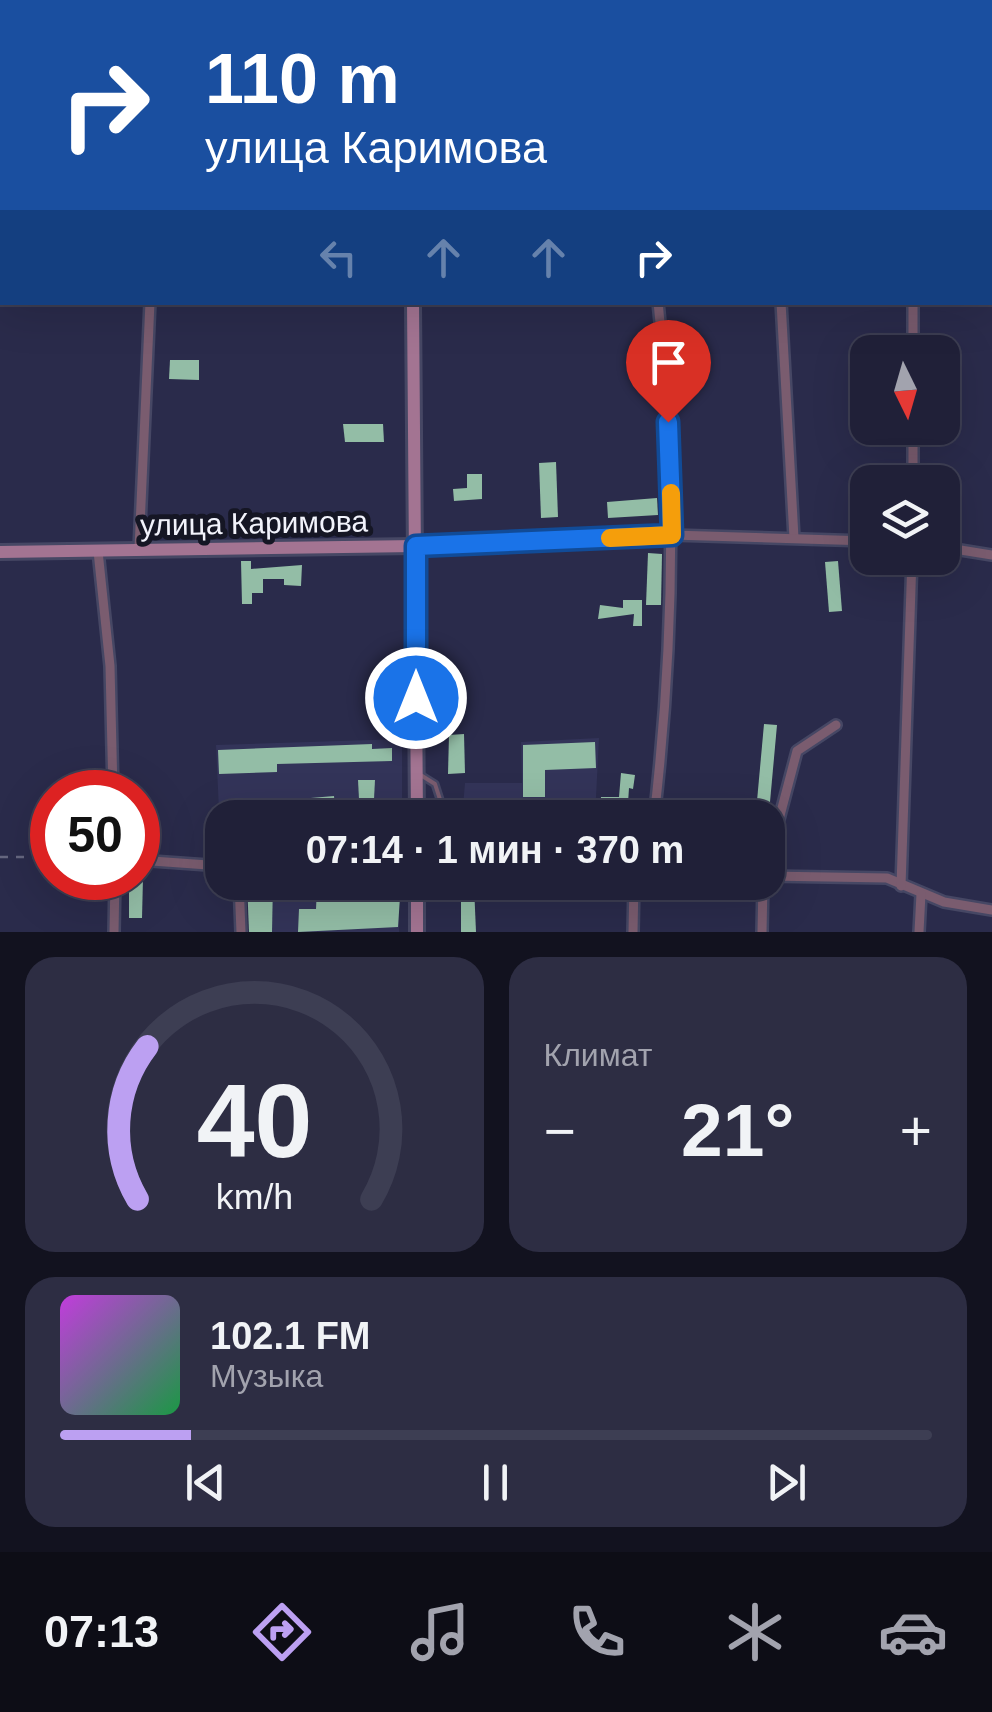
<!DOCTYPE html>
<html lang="ru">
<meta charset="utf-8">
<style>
:root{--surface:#202038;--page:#2d2d43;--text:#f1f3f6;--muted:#a2a3ae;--line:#3d3e53;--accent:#bca0f2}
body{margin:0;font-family:Arial,sans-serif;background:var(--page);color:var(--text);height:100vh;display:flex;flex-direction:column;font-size:38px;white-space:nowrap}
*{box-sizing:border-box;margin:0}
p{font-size:32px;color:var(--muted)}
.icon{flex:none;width:55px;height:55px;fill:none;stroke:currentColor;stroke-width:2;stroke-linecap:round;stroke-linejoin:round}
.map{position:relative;height:932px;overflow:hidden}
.side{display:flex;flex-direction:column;gap:25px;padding:25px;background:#12121f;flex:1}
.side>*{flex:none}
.top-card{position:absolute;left:0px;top:0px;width:992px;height:305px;box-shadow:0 10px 40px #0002,0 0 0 2px var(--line);background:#1a4fa0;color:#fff;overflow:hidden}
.needle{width:65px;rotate:175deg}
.fabs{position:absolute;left:850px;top:335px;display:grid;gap:20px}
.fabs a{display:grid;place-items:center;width:110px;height:110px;border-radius:20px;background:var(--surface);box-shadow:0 10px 40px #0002,0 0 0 2px var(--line);font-size:50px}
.speed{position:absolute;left:30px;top:770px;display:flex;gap:20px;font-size:50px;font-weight:700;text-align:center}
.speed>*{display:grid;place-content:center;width:130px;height:130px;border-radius:50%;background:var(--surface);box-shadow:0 10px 40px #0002,0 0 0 2px var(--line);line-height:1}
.speed .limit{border:15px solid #d22;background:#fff;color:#111}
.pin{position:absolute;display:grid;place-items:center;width:85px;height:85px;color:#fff;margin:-102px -42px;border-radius:50% 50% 50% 0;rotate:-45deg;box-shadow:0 0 10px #0007}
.pin .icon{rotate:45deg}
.me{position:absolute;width:110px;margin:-55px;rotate:0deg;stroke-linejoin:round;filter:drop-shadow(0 0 8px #0008)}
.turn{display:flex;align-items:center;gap:35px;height:210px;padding:0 40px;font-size:45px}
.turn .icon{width:130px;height:130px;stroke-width:2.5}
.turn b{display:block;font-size:70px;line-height:85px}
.lanes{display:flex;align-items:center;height:95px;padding:0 40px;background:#0003;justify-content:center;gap:50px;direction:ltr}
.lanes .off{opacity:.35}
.big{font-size:75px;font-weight:700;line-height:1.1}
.side .widget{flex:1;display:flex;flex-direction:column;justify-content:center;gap:15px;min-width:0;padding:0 35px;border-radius:30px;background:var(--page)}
.side .dial{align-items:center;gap:0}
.dial svg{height:260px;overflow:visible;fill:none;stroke:var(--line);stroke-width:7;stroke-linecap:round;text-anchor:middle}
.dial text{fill:var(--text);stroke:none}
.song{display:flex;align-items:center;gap:30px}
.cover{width:120px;height:120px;border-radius:15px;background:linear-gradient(135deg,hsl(290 70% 55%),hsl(140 70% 35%))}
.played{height:10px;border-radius:5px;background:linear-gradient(90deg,var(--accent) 15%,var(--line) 15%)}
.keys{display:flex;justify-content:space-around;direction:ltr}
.heat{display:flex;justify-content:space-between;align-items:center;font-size:55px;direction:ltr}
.side .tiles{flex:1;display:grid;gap:25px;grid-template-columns:1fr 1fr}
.widget:last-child{grid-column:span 2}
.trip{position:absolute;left:205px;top:800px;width:580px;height:100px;border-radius:30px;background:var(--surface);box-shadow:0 10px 40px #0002,0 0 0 2px var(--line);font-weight:700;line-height:100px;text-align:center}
.dock{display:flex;height:160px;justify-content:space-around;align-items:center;background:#0d0d16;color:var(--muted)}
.dock .icon{width:70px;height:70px}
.dock .selected{color:var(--accent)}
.dock b{font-size:45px;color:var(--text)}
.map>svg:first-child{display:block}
</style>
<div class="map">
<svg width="992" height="932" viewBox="0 0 992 932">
<rect width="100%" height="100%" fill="#2a2b4b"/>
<g fill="#333459">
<polygon points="599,738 595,817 462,818 465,783 522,783 521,742"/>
<polygon points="402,739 402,817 303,817 302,807 219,811 216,745"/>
<rect x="251" y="883" width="148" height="49"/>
</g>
<g fill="#93bda6">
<polygon points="170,360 199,360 199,380 169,379"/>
<polygon points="343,424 383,424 384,442 345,442"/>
<polygon points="556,462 558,517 541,518 539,463"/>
<polygon points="467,474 482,474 482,499 454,501 453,489 467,488"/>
<polygon points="657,498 658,515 608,518 607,502"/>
<polygon points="648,553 662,554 661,605 646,605"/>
<polygon points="241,561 251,561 251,569 302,565 301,586 284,585 284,579 263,579 263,593 252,593 252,604 242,604"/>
<polygon points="838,561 842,611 829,612 825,562"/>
<polygon points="623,600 642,600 642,626 633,626 634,614 598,619 600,605 623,608"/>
<polygon points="764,724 777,725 770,802 757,801"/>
<polygon points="464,734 465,773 448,774 449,735"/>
<polygon points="595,742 596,768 545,770 545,797 523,797 523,745"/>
<polygon points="372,744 372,749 392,748 392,761 277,764 277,772 219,774 218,750"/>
<polygon points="621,773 635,775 633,789 629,788 627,818 600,818 601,797 619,797"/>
<polygon points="358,780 375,780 373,818 360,818"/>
<polygon points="334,796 336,818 300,818 299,799"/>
<polygon points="129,878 143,878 142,918 129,918"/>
<polygon points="247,882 273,882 272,932 249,932"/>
<polygon points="381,882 401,882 398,927 298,932 299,909 316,909 317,887 381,890"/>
<polygon points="461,884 474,886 476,932 461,932"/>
</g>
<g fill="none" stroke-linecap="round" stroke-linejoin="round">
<defs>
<polyline id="lane" points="419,774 435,784 446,818"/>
<g id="street">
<polyline points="171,2 171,0"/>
<polyline points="310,2 311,0"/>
<polyline points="975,2 975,0"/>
<polyline points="990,20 992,20"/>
<polyline points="781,302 794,538"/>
<polyline points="913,352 913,302"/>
<polyline points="913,482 913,428"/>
<polyline points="416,546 672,535 868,541"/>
<polyline points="942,547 992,555"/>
<polyline points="139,549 150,302"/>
<polyline points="98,551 110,666 113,792"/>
<path d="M654,818C674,646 677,474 658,302"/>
<polyline points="138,860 222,866"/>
<polyline points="768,861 797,751 836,725"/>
<polyline points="768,876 887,878 944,902 992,910"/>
<polyline points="239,882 241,932"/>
<polyline points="901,886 912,558"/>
<polyline points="114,932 115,878"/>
<polyline points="633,932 634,882"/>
<polyline points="762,932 763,882"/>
<polyline points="919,932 921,894"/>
</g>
<g id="secondary">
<polyline points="487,2 487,0"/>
<polyline points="413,302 417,818"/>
<polyline points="0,552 416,546"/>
<polyline points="417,882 417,932"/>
</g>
</defs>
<use href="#lane" stroke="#464764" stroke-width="9"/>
<use href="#street" stroke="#464764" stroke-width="14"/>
<use href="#secondary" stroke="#464764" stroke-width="18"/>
<polyline stroke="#666780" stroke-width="2.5" stroke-dasharray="8 8" stroke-linecap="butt" points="0,857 52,857"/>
<use href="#lane" stroke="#7a5c6f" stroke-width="4"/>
<use href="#street" stroke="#7a5c6f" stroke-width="9"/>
<use href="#secondary" stroke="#a37492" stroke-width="12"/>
</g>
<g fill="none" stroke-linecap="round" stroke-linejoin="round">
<defs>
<polyline id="route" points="416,698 416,546 672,535 668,422"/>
</defs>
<use href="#route" stroke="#114b97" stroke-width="25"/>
<use href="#route" stroke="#1a73e8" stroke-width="18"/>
<polyline stroke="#f59e0b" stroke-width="18" points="610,538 672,535 671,493"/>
</g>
<g text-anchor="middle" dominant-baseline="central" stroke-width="10" stroke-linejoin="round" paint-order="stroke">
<g font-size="30" fill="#f2f3fb" stroke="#151624">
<text transform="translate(254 523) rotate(-1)">улица Каримова</text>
</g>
</g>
</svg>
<div class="fabs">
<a><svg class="needle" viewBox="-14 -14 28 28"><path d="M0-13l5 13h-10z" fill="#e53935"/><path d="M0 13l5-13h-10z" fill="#a2a3ae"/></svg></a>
<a><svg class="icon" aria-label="layers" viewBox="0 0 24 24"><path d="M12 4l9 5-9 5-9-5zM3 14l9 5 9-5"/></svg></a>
</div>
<div class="speed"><div class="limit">50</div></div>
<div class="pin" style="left:668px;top:422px;background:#d93025"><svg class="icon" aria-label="arrive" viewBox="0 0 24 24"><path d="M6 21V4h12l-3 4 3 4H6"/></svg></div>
<svg class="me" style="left:416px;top:698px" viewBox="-20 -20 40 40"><circle r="17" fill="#1a73e8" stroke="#fff" stroke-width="3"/><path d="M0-11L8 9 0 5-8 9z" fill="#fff"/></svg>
<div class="trip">07:14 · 1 мин · 370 m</div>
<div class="top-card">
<div class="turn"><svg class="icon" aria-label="right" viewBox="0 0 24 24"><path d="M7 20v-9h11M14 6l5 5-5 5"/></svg><div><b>110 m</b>улица Каримова</div></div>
<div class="lanes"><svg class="icon off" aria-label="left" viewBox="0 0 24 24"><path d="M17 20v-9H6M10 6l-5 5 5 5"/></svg><svg class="icon off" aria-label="ahead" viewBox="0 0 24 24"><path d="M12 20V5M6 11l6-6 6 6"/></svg><svg class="icon off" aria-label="ahead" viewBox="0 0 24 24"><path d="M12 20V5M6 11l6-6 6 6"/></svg><svg class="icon" aria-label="right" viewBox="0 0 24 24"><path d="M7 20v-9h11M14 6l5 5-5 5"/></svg></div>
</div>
</div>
<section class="side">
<div class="tiles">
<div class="widget dial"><svg viewBox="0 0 100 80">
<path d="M14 69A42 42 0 1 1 86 69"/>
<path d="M14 69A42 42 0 0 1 17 22" stroke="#bca0f2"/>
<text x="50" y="56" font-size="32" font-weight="700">40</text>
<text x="50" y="72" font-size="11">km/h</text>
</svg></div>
<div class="widget"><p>Климат</p>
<div class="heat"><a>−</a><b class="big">21°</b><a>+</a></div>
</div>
<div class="widget">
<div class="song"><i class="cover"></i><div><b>102.1 FM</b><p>Музыка</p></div></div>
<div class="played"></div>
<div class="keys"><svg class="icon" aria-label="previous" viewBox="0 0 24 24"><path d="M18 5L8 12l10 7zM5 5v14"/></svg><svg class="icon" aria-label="pause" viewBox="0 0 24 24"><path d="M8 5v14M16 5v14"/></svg><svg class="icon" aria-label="next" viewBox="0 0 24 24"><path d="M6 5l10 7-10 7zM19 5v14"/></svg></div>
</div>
</div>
</section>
<nav class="dock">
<b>07:13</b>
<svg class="icon selected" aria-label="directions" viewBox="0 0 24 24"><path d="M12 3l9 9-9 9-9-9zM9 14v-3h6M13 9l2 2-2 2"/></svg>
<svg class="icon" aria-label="music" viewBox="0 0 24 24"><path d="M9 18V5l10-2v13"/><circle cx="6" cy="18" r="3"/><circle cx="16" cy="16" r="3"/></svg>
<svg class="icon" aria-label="phone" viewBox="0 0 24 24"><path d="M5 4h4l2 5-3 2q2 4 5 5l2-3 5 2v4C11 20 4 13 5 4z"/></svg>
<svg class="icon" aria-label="climate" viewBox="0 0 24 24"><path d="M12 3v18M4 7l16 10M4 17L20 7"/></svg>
<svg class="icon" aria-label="car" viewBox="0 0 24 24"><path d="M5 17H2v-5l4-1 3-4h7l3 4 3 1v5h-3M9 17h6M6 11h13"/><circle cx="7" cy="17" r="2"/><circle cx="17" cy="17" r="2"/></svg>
</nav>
